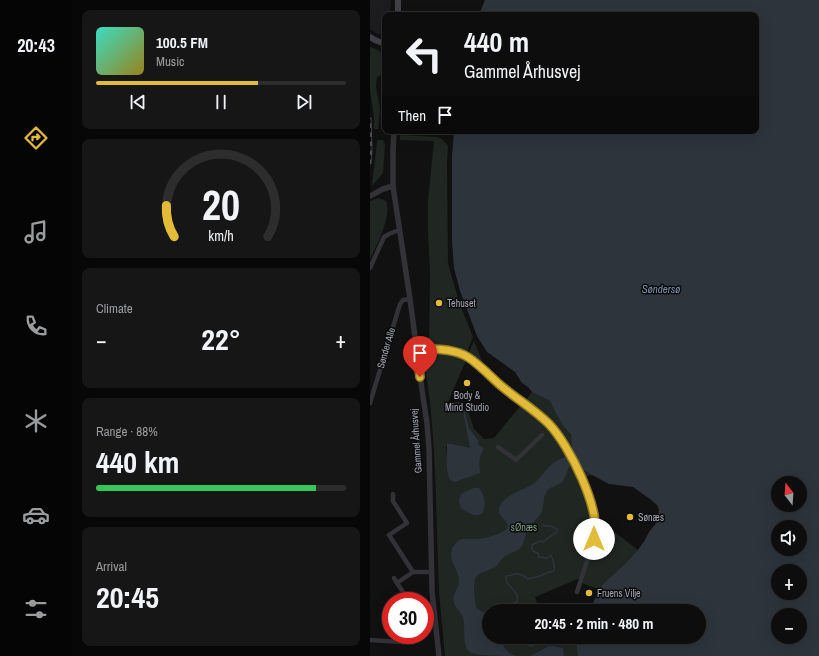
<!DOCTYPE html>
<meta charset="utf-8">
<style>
:root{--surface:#0d0d0e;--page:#161617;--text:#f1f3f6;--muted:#9a9c9e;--line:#2d2d2e;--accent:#e2bb39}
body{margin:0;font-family:"Archivo Narrow",sans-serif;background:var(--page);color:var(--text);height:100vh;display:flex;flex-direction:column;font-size:15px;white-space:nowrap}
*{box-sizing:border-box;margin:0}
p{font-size:13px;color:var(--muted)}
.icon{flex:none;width:22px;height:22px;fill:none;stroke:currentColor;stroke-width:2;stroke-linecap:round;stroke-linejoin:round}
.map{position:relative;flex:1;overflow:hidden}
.panel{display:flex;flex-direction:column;gap:10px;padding:10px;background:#070708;width:298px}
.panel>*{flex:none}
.hud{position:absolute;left:12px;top:12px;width:377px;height:122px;border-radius:8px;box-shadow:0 4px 16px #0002,0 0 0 1px var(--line);background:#0d0d0e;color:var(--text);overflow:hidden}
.needle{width:26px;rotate:343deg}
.controls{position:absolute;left:401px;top:476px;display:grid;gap:8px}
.controls a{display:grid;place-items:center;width:36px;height:36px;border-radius:50%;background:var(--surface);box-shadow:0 4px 16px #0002,0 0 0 1px var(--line);font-size:20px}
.speed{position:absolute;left:12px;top:592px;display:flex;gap:8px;font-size:20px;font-weight:700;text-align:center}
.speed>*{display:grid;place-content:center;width:52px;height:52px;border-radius:50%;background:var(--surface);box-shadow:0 4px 16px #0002,0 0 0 1px var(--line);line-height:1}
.speed .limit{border:6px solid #d22;background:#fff;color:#111}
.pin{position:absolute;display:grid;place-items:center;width:34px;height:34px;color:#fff;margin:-41px -17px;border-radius:50% 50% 50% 0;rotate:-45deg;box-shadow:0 0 4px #0007}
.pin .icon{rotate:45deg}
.me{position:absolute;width:44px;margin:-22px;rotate:0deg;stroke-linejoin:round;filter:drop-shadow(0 0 3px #0008)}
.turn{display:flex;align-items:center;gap:14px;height:84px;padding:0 16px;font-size:18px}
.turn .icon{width:52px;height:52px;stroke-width:2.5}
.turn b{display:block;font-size:28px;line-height:34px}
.then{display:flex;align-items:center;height:38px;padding:0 16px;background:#0003;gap:8px;font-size:15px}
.big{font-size:30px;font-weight:700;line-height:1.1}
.panel .widget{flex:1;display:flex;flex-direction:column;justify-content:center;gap:6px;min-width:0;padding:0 14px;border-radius:8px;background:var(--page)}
.panel .dial{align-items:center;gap:0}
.dial svg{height:104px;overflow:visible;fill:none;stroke:var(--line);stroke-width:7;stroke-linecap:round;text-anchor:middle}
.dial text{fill:var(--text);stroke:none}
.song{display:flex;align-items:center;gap:12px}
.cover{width:48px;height:48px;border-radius:6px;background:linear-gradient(135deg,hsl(170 70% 55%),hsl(50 70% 35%))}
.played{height:4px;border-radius:2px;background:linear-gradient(90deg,var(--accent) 65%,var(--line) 65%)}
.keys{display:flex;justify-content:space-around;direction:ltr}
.heat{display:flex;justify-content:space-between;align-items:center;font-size:22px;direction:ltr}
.charge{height:6px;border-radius:3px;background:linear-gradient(90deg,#34c759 88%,var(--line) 0)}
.trip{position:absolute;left:112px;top:604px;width:224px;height:40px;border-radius:20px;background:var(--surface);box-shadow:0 4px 16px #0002,0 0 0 1px var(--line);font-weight:700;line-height:40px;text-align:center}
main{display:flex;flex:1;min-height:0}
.menu{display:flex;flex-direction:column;width:72px;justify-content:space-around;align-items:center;background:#050506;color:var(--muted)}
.menu .icon{width:28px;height:28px}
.menu .selected{color:var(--accent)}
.menu b{font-size:18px;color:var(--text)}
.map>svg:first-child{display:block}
</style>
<main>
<nav class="menu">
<b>20:43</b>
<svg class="icon selected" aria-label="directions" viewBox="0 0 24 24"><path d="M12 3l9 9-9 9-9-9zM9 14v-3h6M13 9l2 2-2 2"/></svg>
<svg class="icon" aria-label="music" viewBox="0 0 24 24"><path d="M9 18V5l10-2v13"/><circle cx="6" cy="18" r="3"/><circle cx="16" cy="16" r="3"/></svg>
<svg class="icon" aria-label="phone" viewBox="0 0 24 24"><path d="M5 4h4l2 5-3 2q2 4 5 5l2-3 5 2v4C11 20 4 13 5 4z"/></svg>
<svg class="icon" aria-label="climate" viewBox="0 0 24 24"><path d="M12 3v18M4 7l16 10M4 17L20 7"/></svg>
<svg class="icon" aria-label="car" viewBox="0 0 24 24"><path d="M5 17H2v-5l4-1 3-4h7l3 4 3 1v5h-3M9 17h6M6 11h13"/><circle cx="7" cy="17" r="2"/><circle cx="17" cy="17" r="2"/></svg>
<svg class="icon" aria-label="filters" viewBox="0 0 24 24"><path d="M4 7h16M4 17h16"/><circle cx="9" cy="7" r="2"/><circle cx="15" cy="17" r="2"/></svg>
</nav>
<section class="panel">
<div class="widget">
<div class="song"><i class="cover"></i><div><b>100.5 FM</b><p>Music</p></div></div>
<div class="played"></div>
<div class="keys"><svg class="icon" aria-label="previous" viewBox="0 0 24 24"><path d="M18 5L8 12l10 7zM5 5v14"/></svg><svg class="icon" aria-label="pause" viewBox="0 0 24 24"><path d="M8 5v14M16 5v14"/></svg><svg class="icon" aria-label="next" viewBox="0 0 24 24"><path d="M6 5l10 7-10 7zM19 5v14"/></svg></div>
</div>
<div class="widget dial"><svg viewBox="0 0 100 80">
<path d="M14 69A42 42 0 1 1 86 69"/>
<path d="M14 69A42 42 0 0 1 8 45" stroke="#e2bb39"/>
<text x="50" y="56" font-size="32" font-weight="700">20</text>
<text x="50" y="72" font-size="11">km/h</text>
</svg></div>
<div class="widget"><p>Climate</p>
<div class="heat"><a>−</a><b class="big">22°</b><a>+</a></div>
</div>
<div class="widget"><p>Range · 88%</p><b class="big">440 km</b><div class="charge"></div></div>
<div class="widget"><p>Arrival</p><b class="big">20:45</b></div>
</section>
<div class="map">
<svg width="449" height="656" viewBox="0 0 449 656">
<rect width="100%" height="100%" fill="#111112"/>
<polygon fill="#1d1d1f" points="0,0 21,0 20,15 15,15 15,35 7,34 0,29"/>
<g fill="#202621" fill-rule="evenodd">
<path d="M0,47C19,53 15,58 15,75H11L7,77L6,86L10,109L8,129H4V117L0,90Z"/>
<polygon points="31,135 67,137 72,139 78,146 77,162 78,263 89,302 103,337 96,354 59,347 60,273 58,230 58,200 64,141 30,140 30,136"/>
<polygon points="8,140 13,140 15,144 13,173 2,186 7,142"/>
<path d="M9,198L16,201C22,217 7,244 0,259V201Z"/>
<polygon points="104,341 116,371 98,354"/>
<path d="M53,351C68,351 84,350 97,358L78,402H91L99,413L104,429L114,439L124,438L152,404L157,407L178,425L185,433L209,474L222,515L224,537L210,578L165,597L170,611H119V637H205L208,656H75L69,593L65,470L63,437L60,402ZM92,408H94L99,429L102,432L108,440V444L113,451C109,458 109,463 110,471L77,458L76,446L83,444L101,449Z"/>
<polygon points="162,392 180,401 185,412 194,427 201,435 202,451 208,463 213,470 222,475 213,477 188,432 154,402"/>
<polygon points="238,527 268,550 252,568 233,585 230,590 212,583 212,582 227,528"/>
</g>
<g fill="#2d343c" fill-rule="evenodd">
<path d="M115,0H449V656H208L205,637H329V611H219L232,585L254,565L268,550L275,540L279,532L287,522L289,510L287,505L280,499L263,487L239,484L222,475L213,470L208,463L202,451L201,435L194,427L185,412L180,401L162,392L158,387L152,383L145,372L117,352L107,336L90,291L84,268L82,242V156L84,131H386V15H109ZM408,483H430V505H408ZM408,527H430V549H408ZM408,571H430V593H408ZM408,615H430V637H408Z"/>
<path d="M92,406H94V408L99,428L108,440V444L113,448V451C108,459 110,465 110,473L85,482L80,480C75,469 77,456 77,444H83L100,448L92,407Z"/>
<path d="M194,457L198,458L201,465C195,471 197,478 191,483C186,487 179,486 176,493C173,498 174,505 172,511C170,518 163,521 159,527C154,533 156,541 151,547C147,552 140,553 135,556C131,559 129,564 125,567C118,572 108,571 105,579C103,583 104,606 108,609C110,611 116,613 119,614V637H131C133,648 136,652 146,656C136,656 108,656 101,653C91,646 96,628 93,618C92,612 85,609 84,602C82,595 88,589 89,582C90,570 76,559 83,547C84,545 87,542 89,540C94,538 102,539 107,539C118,538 127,535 136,530L138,525C135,519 128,516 129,509C131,496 152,491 161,485C169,481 174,471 181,465C185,461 189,460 194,457Z"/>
<path d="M103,488H109C115,496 117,505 112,514C102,517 99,513 91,508L89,501L91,494Z"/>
<polygon points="179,646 184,646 193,648 194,656 160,656"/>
</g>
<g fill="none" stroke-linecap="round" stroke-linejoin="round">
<g stroke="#2d343c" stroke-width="1.5">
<path d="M135,611L138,605L147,602C151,590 134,587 136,576C149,574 146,571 158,579L170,576L179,572L184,571C185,567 183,559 181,555L177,558L169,557L168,553L163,551L162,548V545C164,543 168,543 170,541L173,542L178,538L187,532V529L181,526H177L173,525"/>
<path d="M139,637C147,639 154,642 161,646L169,642L175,641L176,639L173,637"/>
</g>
<g stroke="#323237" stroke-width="4.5">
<polyline points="0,268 14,237 19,234 29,230"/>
<path d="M47,350C61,348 85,348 97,356C110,364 120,377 131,386C146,398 161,407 175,420C186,430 192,441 199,454C213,479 222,499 225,528C226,536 223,544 220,552C216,565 211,579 207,592"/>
<polyline points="0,403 30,304 33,300 40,299"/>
<polyline points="128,447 146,460 172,435"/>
<polyline points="23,494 23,501 37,523 19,535 43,572"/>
<polyline points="24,578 27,583 43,572 62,572"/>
<polyline points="27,583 39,601"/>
<polyline points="0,640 32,642"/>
</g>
<g stroke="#323237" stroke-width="5.5">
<polyline points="24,131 23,151 23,186 40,299 52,390 57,423 59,448 62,591 69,656"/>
<polyline points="0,196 13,189 23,186"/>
</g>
<g stroke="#404147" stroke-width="6">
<polyline points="28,15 28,0"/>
<polyline points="0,37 5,40 15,44"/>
</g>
<defs>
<polyline id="rail" points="0,119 1,150 0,163"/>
</defs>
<use href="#rail" stroke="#4d4e54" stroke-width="3"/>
<use href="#rail" stroke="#0c0c0d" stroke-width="1.5" stroke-dasharray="4.5" stroke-linecap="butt"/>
</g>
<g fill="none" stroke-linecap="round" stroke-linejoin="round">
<defs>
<path id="route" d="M50,377L47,350C61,348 81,349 94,355C105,360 120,376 129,384C145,398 164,409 179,424C199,445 232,510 224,539"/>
</defs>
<use href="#route" stroke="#937a25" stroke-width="10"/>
<use href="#route" stroke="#e2bb39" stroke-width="7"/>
</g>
<g fill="#e2bb39" stroke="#0c0c0d" stroke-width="1.5">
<circle cx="69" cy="303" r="4"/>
<circle cx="97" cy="383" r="4"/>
<circle cx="260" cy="517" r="4"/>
<circle cx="219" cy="593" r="4"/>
</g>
<g text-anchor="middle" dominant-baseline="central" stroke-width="3" stroke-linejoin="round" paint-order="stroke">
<g font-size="10" fill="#a3a6b2" stroke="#0c0c0d" text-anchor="start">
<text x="77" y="303">Tehuset</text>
<text x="97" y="395" text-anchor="middle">Body &amp;<tspan x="97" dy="12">Mind Studio</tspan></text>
<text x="268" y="517">Sønæs</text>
<text x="227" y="593">Fruens Vilje</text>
</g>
<g font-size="10" fill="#a3a6b2" stroke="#0c0c0d">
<text transform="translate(16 348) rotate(-74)">Sønder Alle</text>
<text transform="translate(46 441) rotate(-94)">Gammel Århusvej</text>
</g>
<g font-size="10" fill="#7b9c81" stroke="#0c0c0d">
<text x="154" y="527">sØnæs</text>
</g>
<g font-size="11" font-style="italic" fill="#7c90ab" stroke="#0c0c0d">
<text x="291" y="289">Søndersø</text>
</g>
</g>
</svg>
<div class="controls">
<a><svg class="needle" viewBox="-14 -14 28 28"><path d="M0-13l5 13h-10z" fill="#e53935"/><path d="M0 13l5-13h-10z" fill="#9a9c9e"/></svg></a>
<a><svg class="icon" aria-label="sound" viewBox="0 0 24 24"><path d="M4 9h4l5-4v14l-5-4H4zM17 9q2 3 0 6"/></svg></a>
<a>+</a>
<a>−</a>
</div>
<div class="speed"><div class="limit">30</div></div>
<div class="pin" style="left:50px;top:377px;background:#d93025"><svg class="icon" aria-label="arrive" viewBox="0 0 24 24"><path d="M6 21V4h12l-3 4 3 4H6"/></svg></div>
<svg class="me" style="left:224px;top:539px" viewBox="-20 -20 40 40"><circle r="19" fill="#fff"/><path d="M0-13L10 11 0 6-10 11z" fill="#e2bb39"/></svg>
<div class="trip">20:45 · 2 min · 480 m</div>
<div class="hud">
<div class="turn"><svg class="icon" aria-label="left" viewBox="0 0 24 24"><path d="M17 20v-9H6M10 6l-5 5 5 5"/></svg><div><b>440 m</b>Gammel Århusvej</div></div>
<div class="then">Then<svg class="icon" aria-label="arrive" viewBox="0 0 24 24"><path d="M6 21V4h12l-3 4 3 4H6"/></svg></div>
</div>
</div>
</main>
